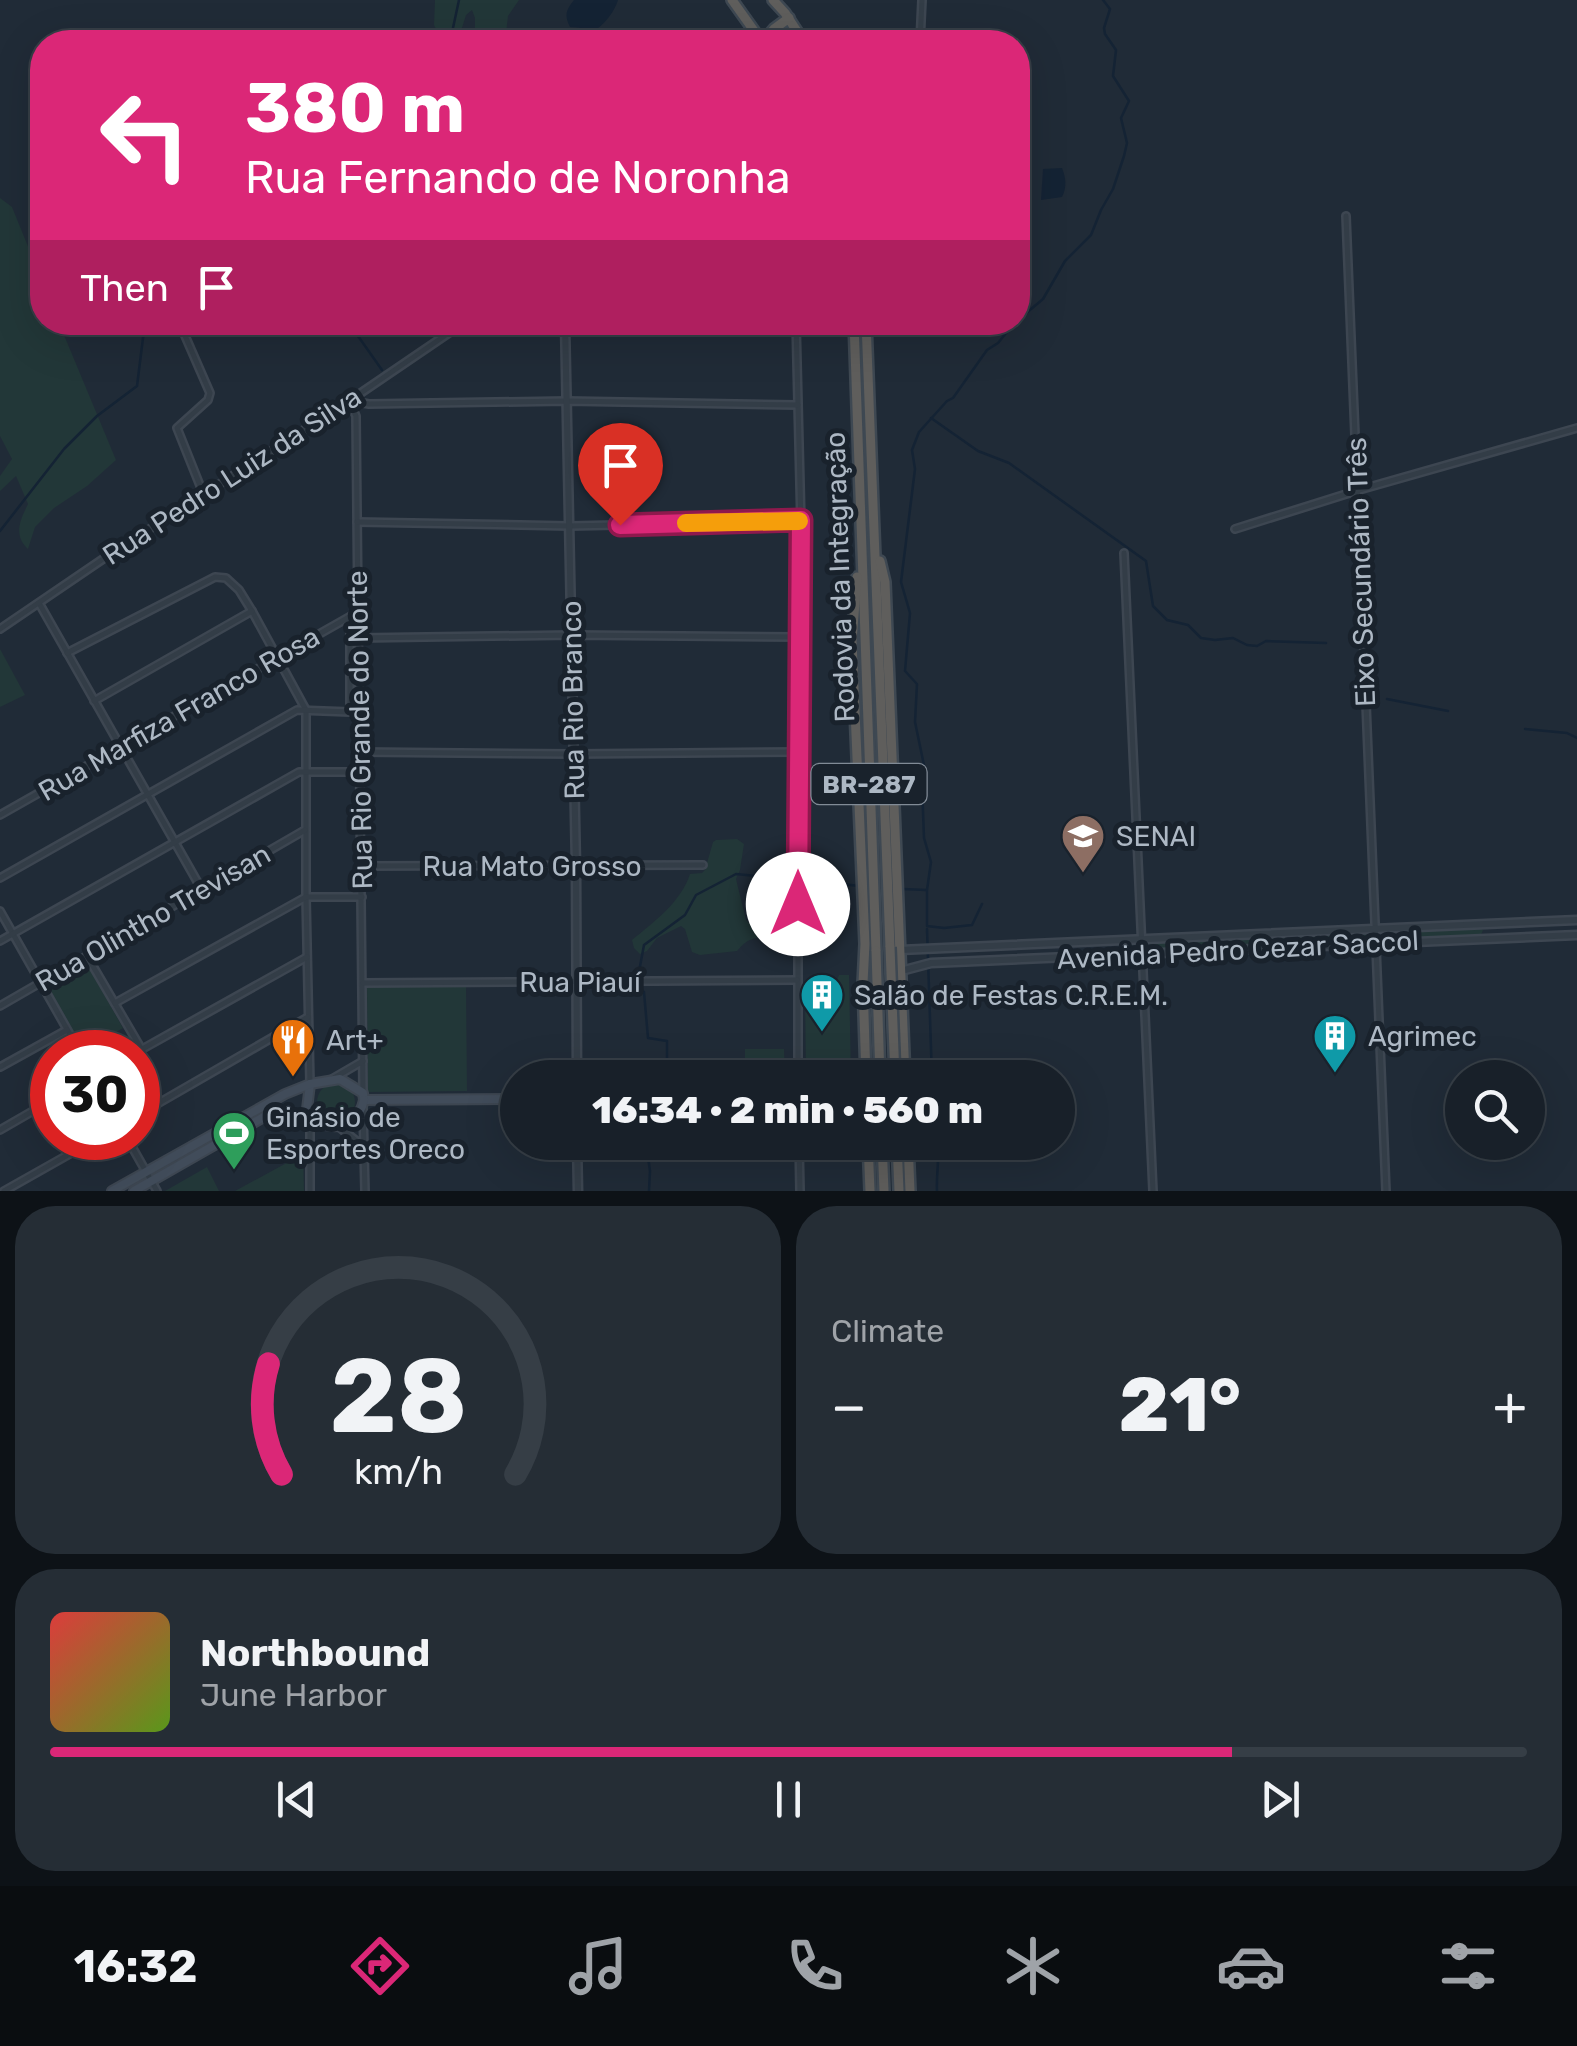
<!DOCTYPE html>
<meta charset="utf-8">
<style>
:root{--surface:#182029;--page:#252d35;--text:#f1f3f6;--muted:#9fa3a8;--line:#363e46;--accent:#db2777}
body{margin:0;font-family:Rubik,sans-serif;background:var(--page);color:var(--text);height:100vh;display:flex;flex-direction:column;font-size:38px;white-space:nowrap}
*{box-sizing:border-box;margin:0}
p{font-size:32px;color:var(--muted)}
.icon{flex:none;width:55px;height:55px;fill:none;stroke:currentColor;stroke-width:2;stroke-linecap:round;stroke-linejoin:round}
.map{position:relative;height:1191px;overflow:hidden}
.panel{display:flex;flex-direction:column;gap:15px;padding:15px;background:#0d1217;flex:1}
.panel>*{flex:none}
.hud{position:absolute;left:30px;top:30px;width:1000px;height:305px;border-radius:40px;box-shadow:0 10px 40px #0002,0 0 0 2px var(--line);background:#db2777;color:#fff;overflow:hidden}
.buttons{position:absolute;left:1445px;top:1060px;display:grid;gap:20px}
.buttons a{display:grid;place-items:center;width:100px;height:100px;border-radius:50%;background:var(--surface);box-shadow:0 10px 40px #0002,0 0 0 2px var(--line);font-size:50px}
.speed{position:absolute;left:30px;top:1030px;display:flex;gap:20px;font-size:50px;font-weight:700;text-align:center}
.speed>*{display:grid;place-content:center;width:130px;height:130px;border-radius:50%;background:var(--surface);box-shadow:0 10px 40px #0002,0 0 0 2px var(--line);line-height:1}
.speed .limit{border:15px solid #d22;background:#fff;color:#111}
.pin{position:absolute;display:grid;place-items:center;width:85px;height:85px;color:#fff;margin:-102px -42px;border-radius:50% 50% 50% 0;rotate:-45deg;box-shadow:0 0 10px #0007}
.pin .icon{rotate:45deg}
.me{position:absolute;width:110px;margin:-55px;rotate:0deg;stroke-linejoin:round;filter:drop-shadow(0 0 8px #0008)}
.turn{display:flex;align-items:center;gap:35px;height:210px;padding:0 50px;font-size:45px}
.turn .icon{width:130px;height:130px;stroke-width:2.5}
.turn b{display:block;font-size:70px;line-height:85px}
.then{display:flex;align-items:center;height:95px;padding:0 50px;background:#0003;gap:20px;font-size:38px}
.big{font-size:75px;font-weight:800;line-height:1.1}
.panel .card{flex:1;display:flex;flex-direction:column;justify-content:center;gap:15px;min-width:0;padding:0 35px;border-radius:40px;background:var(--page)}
.panel .dial{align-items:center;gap:0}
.dial svg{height:260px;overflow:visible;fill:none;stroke:var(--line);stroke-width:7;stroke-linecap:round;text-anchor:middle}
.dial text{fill:var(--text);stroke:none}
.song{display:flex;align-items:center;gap:30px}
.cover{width:120px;height:120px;border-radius:15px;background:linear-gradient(135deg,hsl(0 70% 55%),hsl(90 70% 35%))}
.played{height:10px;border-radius:5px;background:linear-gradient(90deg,var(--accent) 80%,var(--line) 80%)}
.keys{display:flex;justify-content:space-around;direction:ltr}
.heat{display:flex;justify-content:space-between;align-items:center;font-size:55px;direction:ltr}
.panel .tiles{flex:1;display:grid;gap:15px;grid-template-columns:1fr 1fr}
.card:last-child{grid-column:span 2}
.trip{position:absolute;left:500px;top:1060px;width:575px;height:100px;border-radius:50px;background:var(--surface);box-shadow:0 10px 40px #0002,0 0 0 2px var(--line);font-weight:800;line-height:100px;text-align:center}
.tab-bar{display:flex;height:160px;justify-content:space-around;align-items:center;background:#0a0d10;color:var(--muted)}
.tab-bar .icon{width:70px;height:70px}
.tab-bar .active{color:var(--accent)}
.tab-bar b{font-size:45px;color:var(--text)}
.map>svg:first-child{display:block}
</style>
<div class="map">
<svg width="1577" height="1191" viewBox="0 0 1577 1191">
<rect width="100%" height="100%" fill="#202b37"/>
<g fill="#223738">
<polygon points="435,0 519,0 508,16 505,42 475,42 475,18 472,10 466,15 461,31 445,37 438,33 434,25"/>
<path d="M0,198L12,207L42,281V322L59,323L116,460L87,486L54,508L35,527L28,549C13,535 20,520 28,504L16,476L0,491V476L12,459L0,436Z"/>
<polygon points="0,649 25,695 0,707"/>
<path d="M737,839L744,844L740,870L736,879L746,920L749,923C759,921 777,925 782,935C761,940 752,932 737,951L700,955L692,952L685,929L681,926L657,938L647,951L640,954L634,948L632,940C654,922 681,902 690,874L702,873L705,870L713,842L716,840Z"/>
<polygon points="1477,927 1483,930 1481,935 1385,939 1383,935"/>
<polygon points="1366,934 1365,941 1157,949 1151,948 1150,945 1154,942"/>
<polygon points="88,966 123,1028 83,1051 48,989"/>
<polygon points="839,975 849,975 851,1077 806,1077 805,990 833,989"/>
<polygon points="367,987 466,987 467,1091 368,1092"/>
<polygon points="745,1049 784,1049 785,1077 745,1077"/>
<circle cx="336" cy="1102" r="19"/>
<polygon points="303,1154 304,1191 235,1191"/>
<polygon points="207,1167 219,1191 165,1191"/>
</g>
<g fill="#142334">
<path d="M574,0H618C614,13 602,28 590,33L582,28L570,27C564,15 566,10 574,0Z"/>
<path d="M1062,168C1066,178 1067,187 1062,197L1041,200L1043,169Z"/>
</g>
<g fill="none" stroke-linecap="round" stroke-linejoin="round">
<g stroke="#142334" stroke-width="2.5">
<polyline points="450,42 459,0"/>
<polyline points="1018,320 1043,299 1065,261 1091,235 1101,210 1113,189 1124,156 1127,143 1121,118 1129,101 1113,76 1116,50 1105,34 1104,28 1110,9 1103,0"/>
<polyline points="352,322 358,336 382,370"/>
<polyline points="931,418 978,451 1009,463 1146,561 1153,606 1167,620 1188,625 1201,638 1215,640 1233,638 1247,645 1257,646 1266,641 1326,643"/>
<polyline points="0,531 64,449 97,416 137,386 145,322"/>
<polyline points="1387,699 1448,711"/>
<polyline points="1525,729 1567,733 1577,738"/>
<polyline points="879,888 926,890"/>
<polyline points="982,904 972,925 944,928 927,926 927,890 931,862 924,838 922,785 925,770 915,722 917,684 905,671 910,613 901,582 915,469 912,450 919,432 947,401 953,398 987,350 998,343 1015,322"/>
<polyline points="927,929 932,1078"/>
<polyline points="638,977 644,945 685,915 696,895 736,874 871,887"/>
<polyline points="639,986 644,992 648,1038 667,1041 667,1078"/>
<polyline points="646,1142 650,1171 649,1191"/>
<path d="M937,1142C940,1159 936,1174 937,1191"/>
</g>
<defs>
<g id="minor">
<polyline points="920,42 922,0"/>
<polyline points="1346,216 1386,1191"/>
<polyline points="179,322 210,393 208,400 177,428 203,493"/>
<polyline points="796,322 802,565 798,752 798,1078"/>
<polyline points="349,401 356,416 363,1092"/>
<polyline points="352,401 369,404 567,401 798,405"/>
<polyline points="357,522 570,526 801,521"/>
<polyline points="1235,529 1359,490 1577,428"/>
<polyline points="1124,553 1153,1191"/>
<polyline points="39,603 202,890"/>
<polyline points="0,629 103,559 349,401 465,322"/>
<polyline points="358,638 572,635 800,637"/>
<polyline points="67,653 215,577 226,578 239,590 252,611 306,710 306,897 310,1084"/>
<polyline points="94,701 252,611"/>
<polyline points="360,752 574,754 797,752"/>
<polyline points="0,815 358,612"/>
<polyline points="361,866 703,865"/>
<polyline points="0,878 297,710 350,712 350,617"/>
<polyline points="0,911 80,1052"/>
<polyline points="0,941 299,772 360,772"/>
<polyline points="87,956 142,1050"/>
<polyline points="363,983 797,980"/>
<polyline points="115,1003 306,897 362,897"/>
<polyline points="0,1006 305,830"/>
<polyline points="137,1052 307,957"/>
<polyline points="0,1067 67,1030"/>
<polyline points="332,1079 363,1061"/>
<polyline points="363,1109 365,1191"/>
<polyline points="138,1115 308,1017"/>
<polyline points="310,1120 310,1191"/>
<polyline points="339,1127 364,1147"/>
<polyline points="0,1130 52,1100"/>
<polyline points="127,1138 157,1191"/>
<polyline points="799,1142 800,1191"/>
<polyline points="4,1191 98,1138"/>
</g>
<g id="tertiary">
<polyline points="565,322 576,866 577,1078"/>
<polyline points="900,950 1577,920"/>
<polyline points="901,971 931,963 1577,935"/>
<polyline points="577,1142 578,1191"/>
</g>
<g id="secondary">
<polyline points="310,1084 307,1109 310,1120"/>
<polyline points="364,1100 518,1099"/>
<polyline points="112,1191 285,1094 310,1084 340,1079 363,1093 364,1100"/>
<path d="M134,1191L269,1114C277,1112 279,1111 286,1112C307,1114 330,1136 351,1121C359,1115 362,1109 364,1100"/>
</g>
<g id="trunk">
<polyline points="732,0 762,42"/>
<polyline points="773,0 785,13 804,42"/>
<polyline points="763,42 774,29 789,18"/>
<polyline points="854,322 876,951"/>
<polyline points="866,322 890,947"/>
<polyline points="880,561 885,582 905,1078"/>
<polyline points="857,577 852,641 865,944 863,983 866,1078"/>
<polyline points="868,1142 870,1191"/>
<polyline points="882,1142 884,1191"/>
<polyline points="897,1142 899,1191"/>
<polyline points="908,1142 910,1191"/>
</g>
</defs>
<use href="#minor" stroke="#3d4651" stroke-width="10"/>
<use href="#tertiary" stroke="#3d4651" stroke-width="11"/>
<use href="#secondary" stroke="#3d4651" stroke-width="12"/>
<use href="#trunk" stroke="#3e4852" stroke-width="14"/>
<use href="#minor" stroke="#333d47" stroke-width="5"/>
<use href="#tertiary" stroke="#333d47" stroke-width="6"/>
<use href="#secondary" stroke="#414c5a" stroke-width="8"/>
<use href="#trunk" stroke="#5f5e5c" stroke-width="9"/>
<defs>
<g id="trunk-bridge">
<polyline points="890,947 895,1078"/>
<polyline points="876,951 880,1078"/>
</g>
</defs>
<use href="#trunk-bridge" stroke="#3e4852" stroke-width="14" stroke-linecap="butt"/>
<use href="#trunk-bridge" stroke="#5f5e5c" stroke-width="9"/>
</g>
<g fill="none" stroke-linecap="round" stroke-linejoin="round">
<defs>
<polyline id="route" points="620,525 801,520 798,904"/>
</defs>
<use href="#route" stroke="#8e194d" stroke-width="25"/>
<use href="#route" stroke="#db2777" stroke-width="18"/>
<polyline stroke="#f59e0b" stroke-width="18" points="686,523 799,521"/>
</g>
<defs>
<symbol id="university-pin" viewBox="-11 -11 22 30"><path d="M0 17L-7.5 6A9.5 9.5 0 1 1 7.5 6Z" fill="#8d6e63" stroke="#19222c"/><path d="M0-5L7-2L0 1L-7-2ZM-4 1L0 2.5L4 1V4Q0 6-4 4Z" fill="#fff"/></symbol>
<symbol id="building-pin" viewBox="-11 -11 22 30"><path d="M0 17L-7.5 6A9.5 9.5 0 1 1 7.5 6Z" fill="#0f9aa8" stroke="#19222c"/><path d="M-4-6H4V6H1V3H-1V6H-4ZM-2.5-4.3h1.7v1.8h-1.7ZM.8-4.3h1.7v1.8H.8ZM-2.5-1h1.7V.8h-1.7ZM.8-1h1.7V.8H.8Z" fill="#fff"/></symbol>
<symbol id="restaurant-pin" viewBox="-11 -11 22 30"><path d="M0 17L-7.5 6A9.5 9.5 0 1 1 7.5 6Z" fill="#e8710a" stroke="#19222c"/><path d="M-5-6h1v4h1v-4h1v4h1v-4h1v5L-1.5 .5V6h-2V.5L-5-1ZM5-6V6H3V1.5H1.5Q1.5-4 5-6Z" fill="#fff"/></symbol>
<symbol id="stadium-pin" viewBox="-11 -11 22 30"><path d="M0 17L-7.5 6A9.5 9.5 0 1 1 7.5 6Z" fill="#2e9e5b" stroke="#19222c"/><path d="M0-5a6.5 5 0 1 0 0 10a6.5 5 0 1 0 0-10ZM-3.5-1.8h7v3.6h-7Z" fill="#fff"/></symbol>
</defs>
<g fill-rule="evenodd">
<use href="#university-pin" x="1058" y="811" width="50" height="68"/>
<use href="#building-pin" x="797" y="970" width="50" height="68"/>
<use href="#building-pin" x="1310" y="1011" width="50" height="68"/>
<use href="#restaurant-pin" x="268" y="1015" width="50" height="68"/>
<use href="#stadium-pin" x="209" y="1108" width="50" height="68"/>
</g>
<g text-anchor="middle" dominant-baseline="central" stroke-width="10" stroke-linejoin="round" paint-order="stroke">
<rect fill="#19222c" stroke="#818b96" stroke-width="2.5" x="811.5" y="764" width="115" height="40" rx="8"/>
<g font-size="25" font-weight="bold" fill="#adb8c4">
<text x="869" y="784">BR-287</text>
</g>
<g font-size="28" fill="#adb8c4" stroke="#19222c">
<text transform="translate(232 476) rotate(-33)">Rua Pedro Luiz da Silva</text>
<text transform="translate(1361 572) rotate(-92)">Eixo Secundário Três</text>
<text transform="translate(840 577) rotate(-92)">Rodovia da Integração</text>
<text transform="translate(573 700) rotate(-91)">Rua Rio Branco</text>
<text transform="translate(179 714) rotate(-30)">Rua Marfiza Franco Rosa</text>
<text transform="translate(360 730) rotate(-91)">Rua Rio Grande do Norte</text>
<text x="532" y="866">Rua Mato Grosso</text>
<text transform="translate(153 918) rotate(-30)">Rua Olintho Trevisan</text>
<text transform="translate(1238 950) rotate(-3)">Avenida Pedro Cezar Saccol</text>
<text x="580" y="982">Rua Piauí</text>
</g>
<g font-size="28" fill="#adb8c4" stroke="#19222c" text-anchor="start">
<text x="1116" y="836">SENAI</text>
<text x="854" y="995">Salão de Festas C.R.E.M.</text>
<text x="1368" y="1036">Agrimec</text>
<text x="326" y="1040">Art+</text>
<text x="266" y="1117">Ginásio de<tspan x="266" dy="32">Esportes Oreco</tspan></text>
</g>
</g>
</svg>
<div class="buttons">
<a><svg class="icon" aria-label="search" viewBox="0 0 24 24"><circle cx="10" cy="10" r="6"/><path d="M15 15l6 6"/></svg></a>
</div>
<div class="speed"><div class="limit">30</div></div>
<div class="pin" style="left:620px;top:525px;background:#d93025"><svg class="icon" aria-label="arrive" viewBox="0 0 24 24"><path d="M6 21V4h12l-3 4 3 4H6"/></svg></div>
<svg class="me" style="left:798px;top:904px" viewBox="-20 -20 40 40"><circle r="19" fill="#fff"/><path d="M0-13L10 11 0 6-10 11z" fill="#db2777"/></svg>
<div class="trip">16:34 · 2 min · 560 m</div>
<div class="hud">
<div class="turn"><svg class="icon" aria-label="left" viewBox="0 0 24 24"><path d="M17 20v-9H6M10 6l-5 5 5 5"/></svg><div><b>380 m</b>Rua Fernando de Noronha</div></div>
<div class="then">Then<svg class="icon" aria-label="arrive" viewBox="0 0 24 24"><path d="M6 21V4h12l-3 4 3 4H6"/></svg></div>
</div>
</div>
<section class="panel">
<div class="tiles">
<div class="card dial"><svg viewBox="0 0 100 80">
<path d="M14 69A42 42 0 1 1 86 69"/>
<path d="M14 69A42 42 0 0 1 10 35" stroke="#db2777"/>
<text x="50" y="56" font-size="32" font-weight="700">28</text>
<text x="50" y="72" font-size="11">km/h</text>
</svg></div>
<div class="card"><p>Climate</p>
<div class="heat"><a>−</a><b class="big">21°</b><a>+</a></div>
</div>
<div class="card">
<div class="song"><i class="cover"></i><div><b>Northbound</b><p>June Harbor</p></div></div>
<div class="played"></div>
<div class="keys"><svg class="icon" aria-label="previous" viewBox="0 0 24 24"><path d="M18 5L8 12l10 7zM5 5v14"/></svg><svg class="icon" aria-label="pause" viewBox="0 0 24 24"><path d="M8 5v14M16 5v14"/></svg><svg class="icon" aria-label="next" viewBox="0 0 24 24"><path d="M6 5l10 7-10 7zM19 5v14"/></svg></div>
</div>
</div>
</section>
<nav class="tab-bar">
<b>16:32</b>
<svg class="icon active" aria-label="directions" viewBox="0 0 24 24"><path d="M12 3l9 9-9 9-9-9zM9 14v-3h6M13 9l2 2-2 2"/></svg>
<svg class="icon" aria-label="music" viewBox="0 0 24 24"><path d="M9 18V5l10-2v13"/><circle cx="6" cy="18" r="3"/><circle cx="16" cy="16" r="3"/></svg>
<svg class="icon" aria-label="phone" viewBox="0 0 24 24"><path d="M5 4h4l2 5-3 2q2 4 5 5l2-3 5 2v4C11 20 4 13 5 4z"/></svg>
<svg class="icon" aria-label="climate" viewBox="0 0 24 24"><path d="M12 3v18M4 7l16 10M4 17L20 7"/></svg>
<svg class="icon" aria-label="car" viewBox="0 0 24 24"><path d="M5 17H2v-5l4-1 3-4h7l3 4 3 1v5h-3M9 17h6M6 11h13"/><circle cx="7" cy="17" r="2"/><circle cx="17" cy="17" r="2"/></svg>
<svg class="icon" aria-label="filters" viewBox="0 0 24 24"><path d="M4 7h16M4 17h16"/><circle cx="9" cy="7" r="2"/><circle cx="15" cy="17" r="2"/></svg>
</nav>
